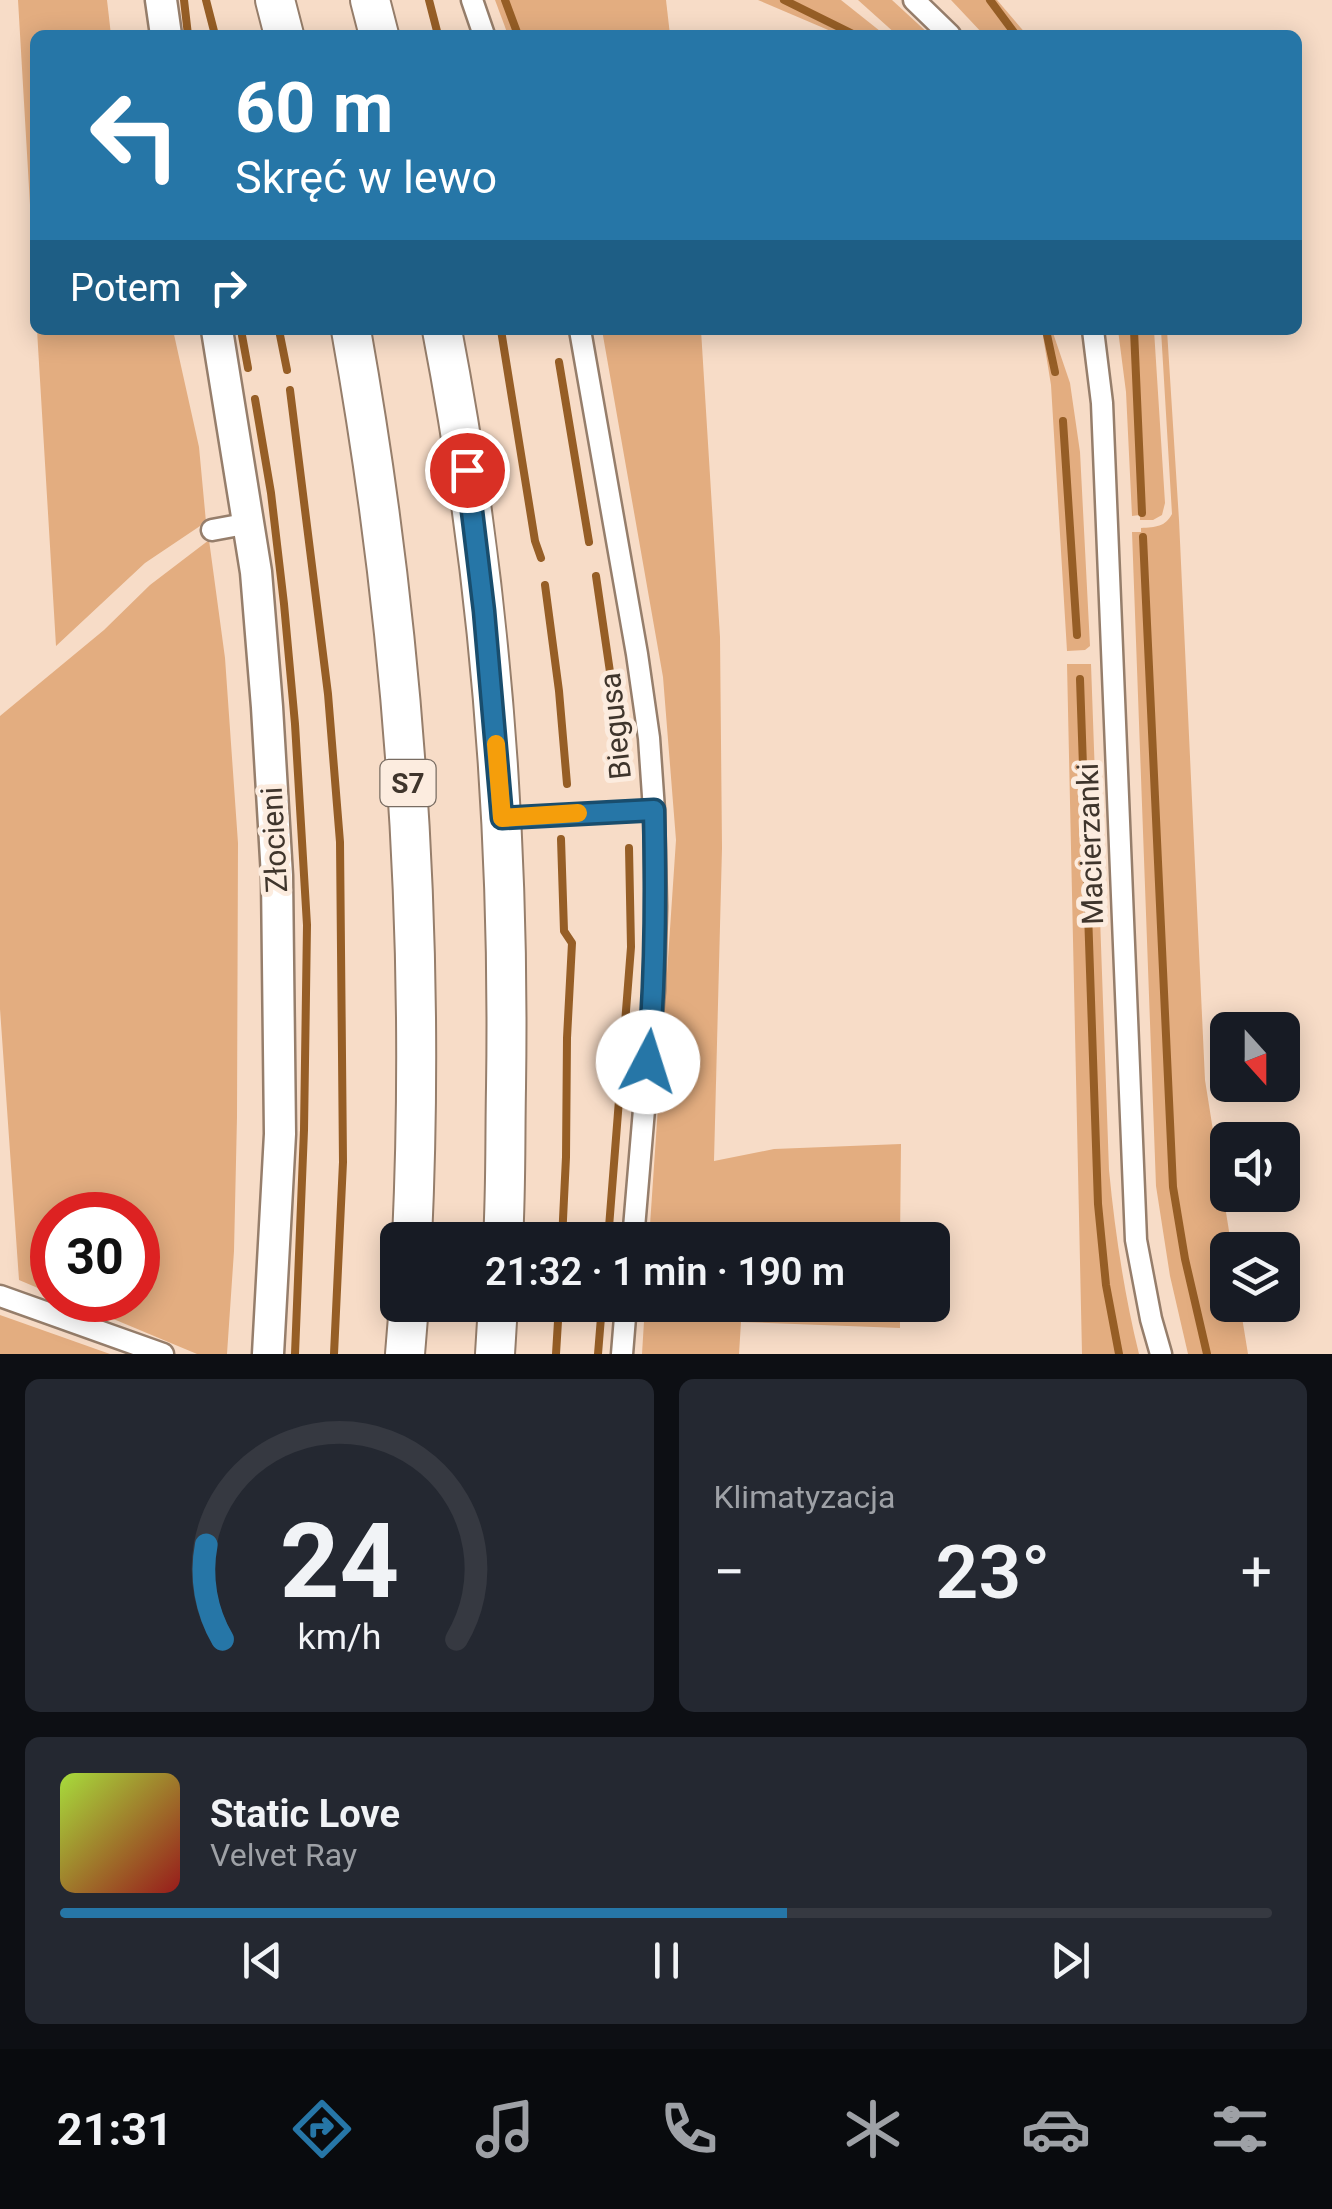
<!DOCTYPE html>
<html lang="pl">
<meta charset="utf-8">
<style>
:root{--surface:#171b24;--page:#242831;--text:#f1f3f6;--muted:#9ea1a6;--line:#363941;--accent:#2676a7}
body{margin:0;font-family:Roboto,sans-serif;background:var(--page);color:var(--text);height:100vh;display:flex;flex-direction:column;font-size:38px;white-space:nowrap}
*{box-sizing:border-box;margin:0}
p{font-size:32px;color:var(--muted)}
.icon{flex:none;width:55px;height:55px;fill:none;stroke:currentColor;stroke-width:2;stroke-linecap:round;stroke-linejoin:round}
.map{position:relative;height:1354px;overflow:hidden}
.side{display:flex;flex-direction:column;gap:25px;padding:25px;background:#0d0f14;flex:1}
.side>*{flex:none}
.banner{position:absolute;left:30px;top:30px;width:1272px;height:305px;border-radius:15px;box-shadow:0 5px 25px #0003;background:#2676a7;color:#fff;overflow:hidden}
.needle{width:65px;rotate:159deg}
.controls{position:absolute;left:1210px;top:1012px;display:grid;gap:20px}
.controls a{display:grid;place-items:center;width:90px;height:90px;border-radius:15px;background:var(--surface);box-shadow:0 5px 25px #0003;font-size:50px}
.speed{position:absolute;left:30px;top:1192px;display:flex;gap:20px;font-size:50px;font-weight:700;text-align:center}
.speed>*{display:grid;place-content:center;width:130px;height:130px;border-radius:50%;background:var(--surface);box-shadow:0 5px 25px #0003;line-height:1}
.speed .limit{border:15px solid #d22;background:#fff;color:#111}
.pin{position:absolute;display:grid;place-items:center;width:85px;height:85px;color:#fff;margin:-42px;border:5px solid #fff;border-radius:50%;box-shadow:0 2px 10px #0007}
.me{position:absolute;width:110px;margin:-55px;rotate:5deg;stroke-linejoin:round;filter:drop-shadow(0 0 8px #0008)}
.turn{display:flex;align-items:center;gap:35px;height:210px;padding:0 40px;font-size:45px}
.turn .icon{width:130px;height:130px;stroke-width:2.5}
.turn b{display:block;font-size:70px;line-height:85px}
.then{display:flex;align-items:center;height:95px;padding:0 40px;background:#0003;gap:20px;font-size:38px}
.big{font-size:75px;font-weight:600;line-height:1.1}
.side .tile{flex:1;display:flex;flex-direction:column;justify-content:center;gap:15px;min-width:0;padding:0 35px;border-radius:15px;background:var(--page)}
.side .dial{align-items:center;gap:0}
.dial svg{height:260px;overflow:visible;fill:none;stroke:var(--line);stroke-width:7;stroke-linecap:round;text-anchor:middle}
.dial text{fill:var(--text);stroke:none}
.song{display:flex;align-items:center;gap:30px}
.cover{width:120px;height:120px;border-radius:15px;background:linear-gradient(135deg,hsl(80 70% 55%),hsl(0 70% 35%))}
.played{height:10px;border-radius:5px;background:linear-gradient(90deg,var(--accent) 60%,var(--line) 60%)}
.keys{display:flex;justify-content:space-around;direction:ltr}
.heat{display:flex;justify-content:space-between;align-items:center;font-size:55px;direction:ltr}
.side .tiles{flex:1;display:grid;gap:25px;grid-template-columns:1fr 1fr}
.tile:last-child{grid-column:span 2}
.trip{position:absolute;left:380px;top:1222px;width:570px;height:100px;border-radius:15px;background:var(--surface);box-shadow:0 5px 25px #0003;font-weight:600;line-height:100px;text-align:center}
.tabs{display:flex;height:160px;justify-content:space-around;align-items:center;background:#090b0e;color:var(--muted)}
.tabs .icon{width:70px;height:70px}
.tabs .on{color:var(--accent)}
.tabs b{font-size:45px;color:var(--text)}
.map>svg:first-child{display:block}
</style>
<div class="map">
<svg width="1332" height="1354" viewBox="0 0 1332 1354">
<rect width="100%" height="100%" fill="#f7dcc7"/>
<g fill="#e3ad80">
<polygon points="18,0 107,0 111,35 35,35 35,290"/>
<polygon points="495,0 666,0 670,35 508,35"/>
<polygon points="758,0 841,0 885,35 840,35"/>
<polygon points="858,0 892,0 930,35 897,35"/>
<polygon points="951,0 997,0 1027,35 984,35"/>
<polygon points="37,330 173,330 199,447 206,522 145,563 56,646"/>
<polygon points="602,330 701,330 720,637 722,848 714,1161 774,1149 901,1144 900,1240 649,1240 676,840 663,677"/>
<polygon points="1042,330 1052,330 1070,383 1080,452 1090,646 1085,650 1067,651 1051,385"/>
<polygon points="1118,330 1154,330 1165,503 1162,515 1153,520 1140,520 1140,515 1132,516 1126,392"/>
<path d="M1161,330H1167L1179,520L1205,1080L1232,1250H1228V1305H1240L1248,1354H1188L1170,1276L1156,1186L1132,532H1141V528C1156,527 1165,527 1172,514Z"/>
<polygon points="209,540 225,658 238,843 237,1117 234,1251 227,1354 197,1354 68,1300 138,1300 138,1215 52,1215 52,1294 19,1280 0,1009 0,716 104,630 150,585"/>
<path d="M1067,664H1091L1109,1170C1115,1232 1124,1293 1139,1354H1082Z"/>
<polygon points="645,1305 900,1305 900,1328 741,1322 739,1354 642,1354"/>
<polygon points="0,1315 110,1354 0,1354"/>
</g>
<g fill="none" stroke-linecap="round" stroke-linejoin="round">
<g stroke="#965e26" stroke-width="8">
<polyline points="184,0 188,35"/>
<polyline points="206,0 215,35"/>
<polyline points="429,0 438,35"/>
<polyline points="505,0 518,35"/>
<polyline points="784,0 855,35"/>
<polyline points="990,0 1016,35"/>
<polyline points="241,330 248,368"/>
<polyline points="279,330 287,370"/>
<polyline points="501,330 535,541 541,558"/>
<polyline points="1046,330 1055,372"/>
<polyline points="1134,330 1142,513"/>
<polyline points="559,362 589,542"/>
<polyline points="290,390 328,694 340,842 343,1162 334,1354"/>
<polyline points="255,399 271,493 284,604 295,724 307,925 304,1130 295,1354"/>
<polyline points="1063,421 1077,635"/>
<polyline points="1143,537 1173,1187 1185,1259 1207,1354"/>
<polyline points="596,576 624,768"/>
<polyline points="545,585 559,691 567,784"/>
<polyline points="1080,679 1098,1204 1106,1285 1119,1354"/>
<polyline points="561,839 564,931 572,943 567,1038 566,1157 562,1240"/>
<polyline points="608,1240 631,947 629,848"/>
<polyline points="556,1354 559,1305"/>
<polyline points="598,1354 602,1305"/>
</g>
<defs>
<polyline id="lane" points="508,818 654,810"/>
<g id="street">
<polyline points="472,0 484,35"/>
<polyline points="914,0 950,35"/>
<polyline points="580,330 637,654 649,738 654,810 656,907 654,991 633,1240"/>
<polyline points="1093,330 1102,403 1136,1240 1151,1319 1161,1354"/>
<polyline points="212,530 250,523"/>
<polyline points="0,1296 163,1354"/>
<polyline points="622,1354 626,1305"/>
</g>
<g id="secondary">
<polyline points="161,0 166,35"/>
<polyline points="217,330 256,572 267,707 277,876 280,1134 268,1354"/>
</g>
<g id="highway">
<polyline points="275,0 284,35"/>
<polyline points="370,0 379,35"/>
<path d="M351,330C405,632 426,934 412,1240"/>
<path d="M442,330C490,579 510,834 506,1088C505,1138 506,1189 503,1240"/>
<polyline points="405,1354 409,1305"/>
<polyline points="495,1354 498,1305"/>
</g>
</defs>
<use href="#lane" stroke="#967e6b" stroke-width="15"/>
<use href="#street" stroke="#967e6b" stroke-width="25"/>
<use href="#secondary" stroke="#967e6b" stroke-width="35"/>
<use href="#highway" stroke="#967e6b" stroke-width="42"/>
<use href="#lane" stroke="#fff" stroke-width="10"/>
<use href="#street" stroke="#fff" stroke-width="20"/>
<use href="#secondary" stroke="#fff" stroke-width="30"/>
<use href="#highway" stroke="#fff" stroke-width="38"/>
</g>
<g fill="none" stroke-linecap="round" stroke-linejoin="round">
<defs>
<path id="route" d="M467,470L484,611L502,818L654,810C656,895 656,977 648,1062"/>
</defs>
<use href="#route" stroke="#194d6d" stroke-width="25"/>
<use href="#route" stroke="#2676a7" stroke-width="18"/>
<polyline stroke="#f59e0b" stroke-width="18" points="496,744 502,818 578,813"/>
</g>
<g text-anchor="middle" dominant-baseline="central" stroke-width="10" stroke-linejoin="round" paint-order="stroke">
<rect fill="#fcecdf" stroke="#786c62" stroke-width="2.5" x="380.5" y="760" width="55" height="46" rx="8"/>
<g font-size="28" font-weight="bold" fill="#3f352c">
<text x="408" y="783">S7</text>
</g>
<g font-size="30" fill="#3f352c" stroke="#fcecdf">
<text transform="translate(615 726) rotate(-96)">Biegusa</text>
<text transform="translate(274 840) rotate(-93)">Złocieni</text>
<text transform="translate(1090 844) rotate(-92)">Macierzanki</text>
</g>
</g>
</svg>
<div class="controls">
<a><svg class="needle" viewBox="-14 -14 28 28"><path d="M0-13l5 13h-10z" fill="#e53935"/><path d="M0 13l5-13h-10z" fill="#9ea1a6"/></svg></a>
<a><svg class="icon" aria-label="sound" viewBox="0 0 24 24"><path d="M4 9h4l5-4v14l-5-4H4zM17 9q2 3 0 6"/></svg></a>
<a><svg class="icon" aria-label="layers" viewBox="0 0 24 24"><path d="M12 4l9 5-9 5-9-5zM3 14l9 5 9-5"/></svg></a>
</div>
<div class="speed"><div class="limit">30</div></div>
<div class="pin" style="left:467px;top:470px;background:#d93025"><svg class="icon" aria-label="arrive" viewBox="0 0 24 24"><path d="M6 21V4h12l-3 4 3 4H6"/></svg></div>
<svg class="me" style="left:648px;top:1062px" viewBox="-20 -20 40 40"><circle r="19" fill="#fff"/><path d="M0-13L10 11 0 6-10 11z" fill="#2676a7"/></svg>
<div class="trip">21:32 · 1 min · 190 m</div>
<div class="banner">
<div class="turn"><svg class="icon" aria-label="left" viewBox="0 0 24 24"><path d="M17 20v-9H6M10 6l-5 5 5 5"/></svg><div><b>60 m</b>Skręć w lewo</div></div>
<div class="then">Potem<svg class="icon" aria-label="right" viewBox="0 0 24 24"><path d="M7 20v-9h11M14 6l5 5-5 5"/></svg></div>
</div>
</div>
<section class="side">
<div class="tiles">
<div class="tile dial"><svg viewBox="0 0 100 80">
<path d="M14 69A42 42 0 1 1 86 69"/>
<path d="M14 69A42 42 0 0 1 9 40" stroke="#2676a7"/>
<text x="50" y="56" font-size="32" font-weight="700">24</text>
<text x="50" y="72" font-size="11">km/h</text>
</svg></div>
<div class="tile"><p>Klimatyzacja</p>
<div class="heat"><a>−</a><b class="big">23°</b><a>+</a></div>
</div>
<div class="tile">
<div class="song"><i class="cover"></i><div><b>Static Love</b><p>Velvet Ray</p></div></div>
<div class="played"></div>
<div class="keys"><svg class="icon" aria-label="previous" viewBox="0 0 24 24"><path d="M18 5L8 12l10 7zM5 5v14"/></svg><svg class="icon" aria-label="pause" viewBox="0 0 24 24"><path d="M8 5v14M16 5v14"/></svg><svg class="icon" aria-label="next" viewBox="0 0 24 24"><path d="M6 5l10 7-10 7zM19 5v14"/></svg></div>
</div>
</div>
</section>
<nav class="tabs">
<b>21:31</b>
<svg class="icon on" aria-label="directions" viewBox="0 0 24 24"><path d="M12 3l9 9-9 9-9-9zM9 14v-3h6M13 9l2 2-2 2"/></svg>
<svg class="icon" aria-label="music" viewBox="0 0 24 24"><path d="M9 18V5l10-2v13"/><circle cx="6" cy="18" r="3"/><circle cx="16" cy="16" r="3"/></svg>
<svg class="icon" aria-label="phone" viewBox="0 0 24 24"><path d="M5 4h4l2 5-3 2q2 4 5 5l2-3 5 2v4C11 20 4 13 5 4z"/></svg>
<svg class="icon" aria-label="climate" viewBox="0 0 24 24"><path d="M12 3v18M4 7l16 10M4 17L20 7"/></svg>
<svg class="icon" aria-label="car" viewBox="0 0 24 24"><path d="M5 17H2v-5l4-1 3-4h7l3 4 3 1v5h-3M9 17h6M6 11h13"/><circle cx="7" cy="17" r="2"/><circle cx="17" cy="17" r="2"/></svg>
<svg class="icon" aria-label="filters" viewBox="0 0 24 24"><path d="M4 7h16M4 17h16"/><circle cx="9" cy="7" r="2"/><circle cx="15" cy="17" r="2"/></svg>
</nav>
